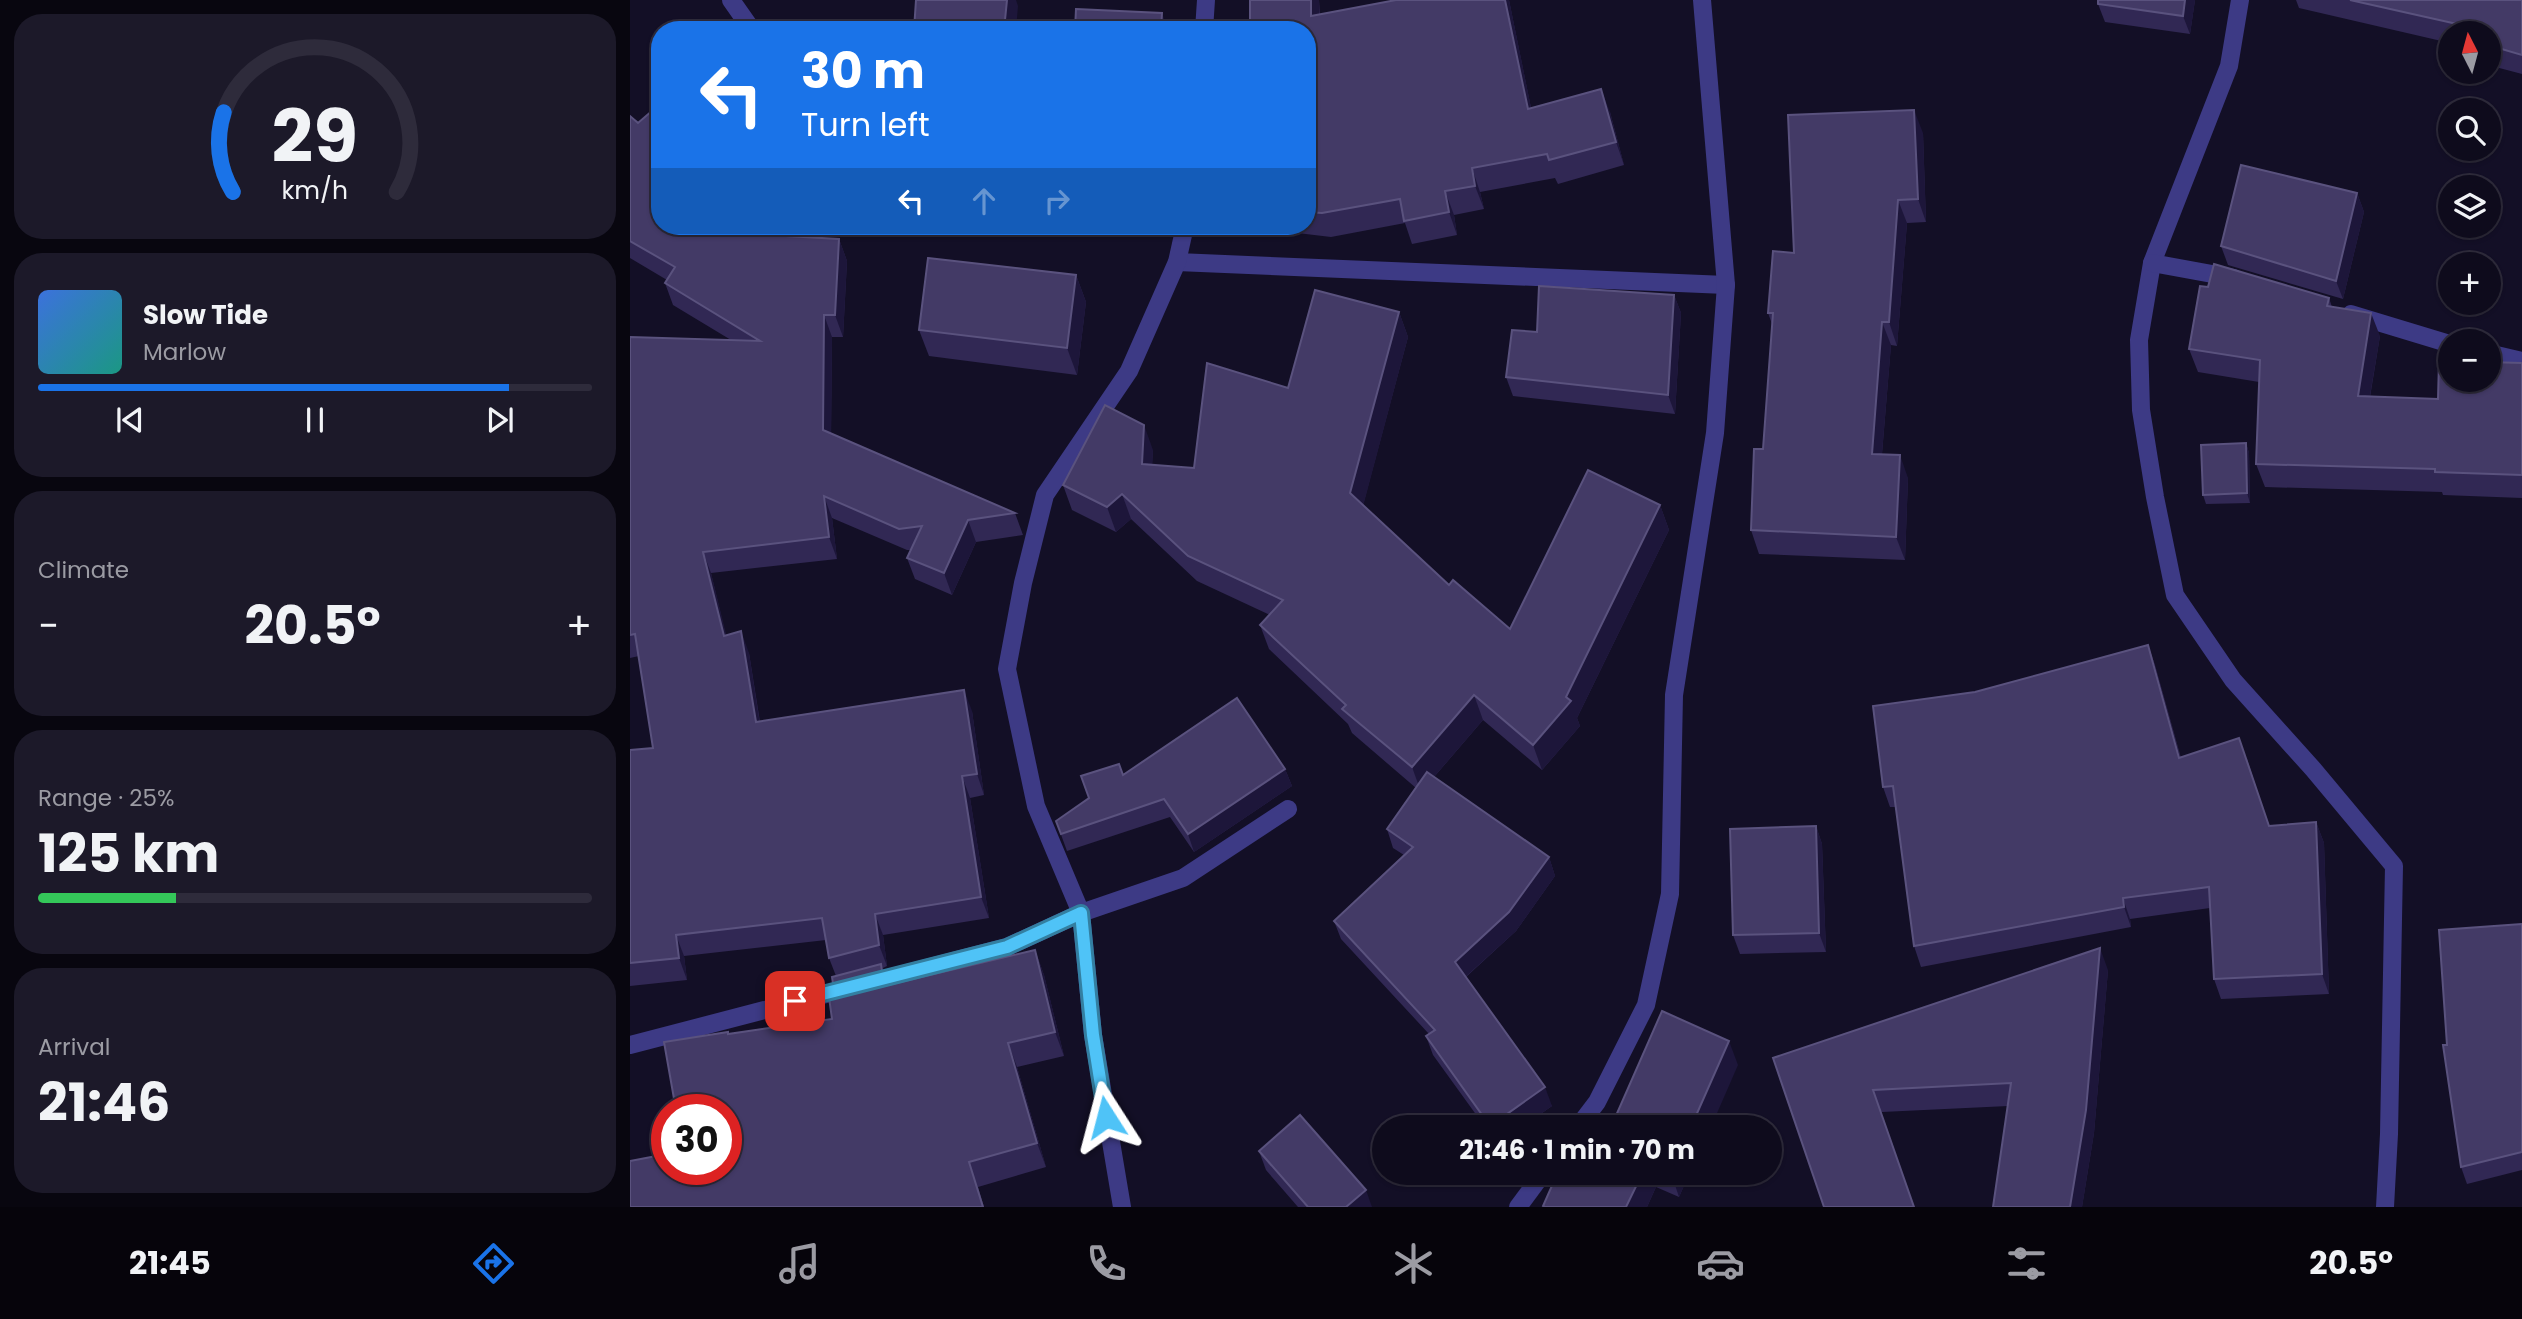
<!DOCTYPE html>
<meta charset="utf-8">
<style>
:root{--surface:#0e0b1c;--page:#1c1929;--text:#f1f3f6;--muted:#9b9ba3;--line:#2e2b3b;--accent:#1a73e8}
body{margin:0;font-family:Poppins,sans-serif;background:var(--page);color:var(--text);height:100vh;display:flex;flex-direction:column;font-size:26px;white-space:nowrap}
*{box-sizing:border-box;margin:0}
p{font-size:23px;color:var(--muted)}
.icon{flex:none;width:38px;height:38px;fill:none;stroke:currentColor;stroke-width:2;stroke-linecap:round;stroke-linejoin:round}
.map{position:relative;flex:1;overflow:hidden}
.side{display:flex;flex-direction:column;gap:14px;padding:14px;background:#08060f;width:630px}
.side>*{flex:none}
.hud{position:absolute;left:21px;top:21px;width:665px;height:214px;border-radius:28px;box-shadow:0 2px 5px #0004,0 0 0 2px var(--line);background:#1a73e8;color:#fff;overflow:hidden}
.needle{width:46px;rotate:354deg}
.buttons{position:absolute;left:1808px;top:21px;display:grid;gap:14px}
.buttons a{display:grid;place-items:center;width:63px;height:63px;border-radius:50%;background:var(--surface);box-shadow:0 2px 5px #0004,0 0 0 2px var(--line);font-size:35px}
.speed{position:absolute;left:21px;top:1094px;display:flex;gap:14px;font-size:35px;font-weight:700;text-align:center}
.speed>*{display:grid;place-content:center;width:91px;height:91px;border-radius:50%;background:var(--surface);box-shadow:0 2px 5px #0004,0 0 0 2px var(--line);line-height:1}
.speed .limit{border:10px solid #d22;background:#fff;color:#111}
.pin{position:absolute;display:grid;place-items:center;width:60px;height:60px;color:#fff;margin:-30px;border-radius:14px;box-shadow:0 4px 10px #0006}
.me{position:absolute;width:77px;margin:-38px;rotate:351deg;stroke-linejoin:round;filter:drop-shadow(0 0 5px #0008)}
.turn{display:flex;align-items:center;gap:24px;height:147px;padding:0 35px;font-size:32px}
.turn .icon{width:91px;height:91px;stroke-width:2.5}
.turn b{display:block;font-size:49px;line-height:60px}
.lanes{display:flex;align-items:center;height:66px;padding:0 35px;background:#0003;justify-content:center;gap:35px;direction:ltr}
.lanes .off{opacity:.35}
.big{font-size:52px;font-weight:700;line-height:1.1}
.side .tile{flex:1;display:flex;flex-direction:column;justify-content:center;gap:10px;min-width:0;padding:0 24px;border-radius:28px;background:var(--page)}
.side .dial{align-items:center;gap:0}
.dial svg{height:182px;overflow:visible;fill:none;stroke:var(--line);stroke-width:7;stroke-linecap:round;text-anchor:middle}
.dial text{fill:var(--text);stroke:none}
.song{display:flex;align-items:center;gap:21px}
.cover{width:84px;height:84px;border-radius:10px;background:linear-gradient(135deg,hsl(220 70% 55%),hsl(170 70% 35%))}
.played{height:7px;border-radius:4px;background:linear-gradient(90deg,var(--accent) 85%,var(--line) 85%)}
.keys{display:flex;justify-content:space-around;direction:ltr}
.heat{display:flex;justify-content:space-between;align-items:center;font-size:38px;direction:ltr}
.charge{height:10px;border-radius:5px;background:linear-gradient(90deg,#34c759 25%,var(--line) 0)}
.trip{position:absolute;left:742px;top:1115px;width:410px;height:70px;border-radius:35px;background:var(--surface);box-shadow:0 2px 5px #0004,0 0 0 2px var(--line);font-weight:700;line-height:70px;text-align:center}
.tabs{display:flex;height:112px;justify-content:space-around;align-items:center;background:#06040b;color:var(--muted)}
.tabs .icon{width:49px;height:49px}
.tabs .on{color:var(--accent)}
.tabs b{font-size:32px;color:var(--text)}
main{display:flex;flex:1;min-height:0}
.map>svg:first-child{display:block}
</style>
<main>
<section class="side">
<div class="tile dial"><svg viewBox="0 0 100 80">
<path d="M14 69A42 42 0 1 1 86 69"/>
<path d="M14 69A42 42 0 0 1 10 34" stroke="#1a73e8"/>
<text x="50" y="56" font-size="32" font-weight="700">29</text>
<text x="50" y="72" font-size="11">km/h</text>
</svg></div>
<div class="tile">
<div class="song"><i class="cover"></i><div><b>Slow Tide</b><p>Marlow</p></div></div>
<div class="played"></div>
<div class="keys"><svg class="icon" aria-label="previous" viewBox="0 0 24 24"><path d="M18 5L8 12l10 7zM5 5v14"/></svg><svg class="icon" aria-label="pause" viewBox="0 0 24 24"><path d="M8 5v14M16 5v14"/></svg><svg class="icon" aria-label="next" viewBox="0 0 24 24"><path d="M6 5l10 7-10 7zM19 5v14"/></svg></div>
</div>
<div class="tile"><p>Climate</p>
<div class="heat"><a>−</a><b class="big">20.5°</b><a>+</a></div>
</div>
<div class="tile"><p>Range · 25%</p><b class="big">125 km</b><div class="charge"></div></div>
<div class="tile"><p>Arrival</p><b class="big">21:46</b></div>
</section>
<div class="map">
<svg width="1892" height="1207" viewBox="0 0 1892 1207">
<rect width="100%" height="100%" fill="#130f26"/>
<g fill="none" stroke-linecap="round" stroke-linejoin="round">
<g stroke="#3d3a85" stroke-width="18">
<polyline points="101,0 122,30"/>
<polyline points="1610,0 1599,66 1522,263 1509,340 1511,410 1525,497 1545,595 1603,680 1683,769 1764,866 1759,1134 1755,1207"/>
<polyline points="574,30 576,0"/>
<polyline points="547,262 1096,285"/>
<polyline points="1522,263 1604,278"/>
<polyline points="1721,314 1820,344"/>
<polyline points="1858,353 1892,361"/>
<polyline points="0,1045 377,947 451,913 553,878 658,809"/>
<polyline points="948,1127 967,1102 1016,1005 1040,894 1044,695 1085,433 1096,285 1072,0"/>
<polyline points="492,1207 463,1035 451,913 406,806 377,669 393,583 415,495 499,371 547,262 555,226"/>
<polyline points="888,1207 914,1172"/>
</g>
</g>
<g fill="#312854">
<polygon points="620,0 689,0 690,14 879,0 901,108 980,112 994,165 928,184 925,178 850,192 854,209 824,215 827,235 782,244 775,223 701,237 609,226 677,226 677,30"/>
<polygon points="1468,0 1565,0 1560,34 1475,22 1468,4"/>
<polygon points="1666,0 1892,0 1892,74 1858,65 1858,33 1820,33 1820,43 1669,8"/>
<polygon points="0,116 182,238 209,239 217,261 213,337 202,337 201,433 385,513 393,535 346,542 322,595 285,579 277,558 281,550 277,550 202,518 207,559 81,573 96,636 119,653 130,722 342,711 354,795 340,798 359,918 253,935 257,966 253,968 259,985 405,950 414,975 434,1056 387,1067 416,1167 348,1187 354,1207 0,1207 96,1169 99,1034 202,1019 204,990 206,976 199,958 196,940 54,956 57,980 0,986 0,750 23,748 9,656 0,658 0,337 101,340 43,305 35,283 37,280 0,258"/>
<polygon points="1293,133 1296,222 1277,223 1267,346 1261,345 1252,454 1278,478 1275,560 1129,554 1121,530 1133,449 1142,324 1138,313 1164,253"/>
<polygon points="1727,193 1734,212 1713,299 1598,265 1591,246"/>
<polygon points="446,275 456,302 447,375 299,356 289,330"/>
<polygon points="1044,295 1051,313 1045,414 883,396 876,377 907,332"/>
<polygon points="1699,298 1702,307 1750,336 1740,397 1808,399 1892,363 1892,498 1813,495 1812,492 1635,487 1626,464 1629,382 1568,372 1559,349"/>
<polygon points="769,312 778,337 733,505 819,585 880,629 1030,505 1039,530 947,718 950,726 912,770 853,720 804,777 919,857 925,876 886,931 836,977 922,1106 892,1127 855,1127 803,1055 796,1036 799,1034 711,939 704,921 774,855 763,848 757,829 786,788 722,733 718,724 639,649 630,625 640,615 567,581 501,519 486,532 442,510 433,485 523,450 522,465 564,468 658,388"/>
<polygon points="1616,443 1619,453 1620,503 1576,504 1573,495"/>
<polygon points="1518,645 1525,665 1551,758 1617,759 1639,826 1686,822 1694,843 1699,994 1591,999 1584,979 1580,908 1500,919 1501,927 1291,967 1284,946 1266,807 1260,807 1253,787 1345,692"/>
<polygon points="655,769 662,786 564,852 540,817 437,851 426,821 493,775"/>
<polygon points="1186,826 1192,844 1196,952 1110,954 1103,935"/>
<polygon points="1892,924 1892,1170 1837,1184 1831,1167 1817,1045"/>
<polygon points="1478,970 1464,1133 1452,1207 1363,1207 1378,1106 1252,1112 1143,1058"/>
<polygon points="629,1151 742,1207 668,1207 636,1170"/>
<polygon points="928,1172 1060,1172 1049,1197 1026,1187 1017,1207 913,1207"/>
</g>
<g fill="#1d163a">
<polygon points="377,0 386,0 388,6 386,30 374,30"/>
<polygon points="681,0 689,0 690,39 681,16"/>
<polygon points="875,0 879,0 906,132 898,109"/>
<polygon points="1555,0 1565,0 1560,34 1553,16"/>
<polygon points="532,13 538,30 531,30"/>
<polygon points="971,89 980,112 994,165 986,142"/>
<polygon points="1284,110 1293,133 1296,222 1288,199"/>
<polygon points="842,168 850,192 854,209 845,186"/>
<polygon points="815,191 824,215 827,235 819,212"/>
<polygon points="1727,193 1734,212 1713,299 1706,281"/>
<polygon points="1268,200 1277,223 1267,346 1259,322"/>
<polygon points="166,226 191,226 165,258 157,236"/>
<polygon points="209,239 217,261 213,337 205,315"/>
<polygon points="446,275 456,302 447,375 437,348"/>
<polygon points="1044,295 1051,313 1045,414 1038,395"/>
<polygon points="769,312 778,337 730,518 720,493"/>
<polygon points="1741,313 1750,336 1736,419 1728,396"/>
<polygon points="194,315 202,337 201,452 193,430"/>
<polygon points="1252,322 1261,345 1250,477 1242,454"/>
<polygon points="514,425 523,450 521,489 512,464"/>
<polygon points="1616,443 1619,453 1620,503 1617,493"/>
<polygon points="1270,455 1278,478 1275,560 1266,537"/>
<polygon points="492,494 501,519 486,532 477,507"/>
<polygon points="194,496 202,518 207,559 199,537"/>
<polygon points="1030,505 1039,530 947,718 950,726 912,770 903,745 936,697"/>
<polygon points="338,520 346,542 322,595 314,573"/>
<polygon points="73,552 81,573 102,658 94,636"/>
<polygon points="111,631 119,653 133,744 126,722"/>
<polygon points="1518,645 1525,665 1556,779 1549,758"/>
<polygon points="334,690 342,711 354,795 347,774"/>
<polygon points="844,695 853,720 791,792 782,767"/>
<polygon points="655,769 662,786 564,852 558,834"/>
<polygon points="332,776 340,798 359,918 351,897"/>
<polygon points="1686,822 1694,843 1699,994 1692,974"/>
<polygon points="1186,826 1192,844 1196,952 1189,933"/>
<polygon points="919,857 925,876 886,931 832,980 825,962"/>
<polygon points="1493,898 1500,919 1501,927 1494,907"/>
<polygon points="245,914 253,935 257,966 249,945"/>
<polygon points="46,935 54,956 57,980 49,958"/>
<polygon points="1470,948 1478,970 1464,1133 1452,1207 1440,1207"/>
<polygon points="405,950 414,975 434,1056 425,1032"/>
<polygon points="251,964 260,989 254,986"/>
<polygon points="1099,1041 1108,1065 1081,1127 1061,1127"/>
<polygon points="378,1043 387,1067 416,1167 407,1143"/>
<polygon points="915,1087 922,1106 892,1127 861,1127 860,1126"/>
<polygon points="1013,1172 1021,1172 1026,1187 1017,1207 996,1207"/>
<polygon points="1041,1172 1060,1172 1049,1197 1041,1173"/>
<polygon points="736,1190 742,1207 716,1207"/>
</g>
<g fill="#433a66" stroke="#5a527e" stroke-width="2">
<polygon points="286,0 377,0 374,30 284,30"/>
<polygon points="620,0 681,0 681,16 766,0 875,0 898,109 971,89 986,142 919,160 917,154 842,168 845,186 815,191 819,212 774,221 770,199 692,213 677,212 677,30 620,30"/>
<polygon points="1468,0 1555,0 1553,16 1468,4"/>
<polygon points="1720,0 1892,0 1892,55 1858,45 1858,33 1834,33 1836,26"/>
<polygon points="446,9 532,13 531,30 445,30"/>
<polygon points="30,104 30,226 166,226 157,236 209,239 205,315 194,315 193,430 385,513 338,520 314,573 277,558 292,526 269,529 194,496 199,537 73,552 94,636 111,631 126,722 334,690 347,774 332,776 351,897 245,914 249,945 199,958 192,918 46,935 49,958 0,963 0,750 23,748 5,634 0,635 0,337 130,341 35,283 45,267 0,241 0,116 8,123"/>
<polygon points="1284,110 1288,199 1268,200 1259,322 1252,322 1242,454 1270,455 1266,537 1121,530 1124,449 1133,449 1143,313 1138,313 1143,251 1164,253 1158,115"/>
<polygon points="1611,165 1727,193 1706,281 1591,246"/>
<polygon points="298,258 446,275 437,348 289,330"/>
<polygon points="1584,264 1699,298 1697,306 1741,313 1728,396 1808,399 1809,361 1820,361 1820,380 1858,380 1858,362 1892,363 1892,475 1805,472 1805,469 1626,464 1630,360 1559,349 1570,286 1578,287"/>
<polygon points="909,286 1044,295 1038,395 876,377 882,330 907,332"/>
<polygon points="685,290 769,312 720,493 819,585 823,580 880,629 958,470 1030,505 936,697 941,701 903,745 844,695 782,767 712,709 716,705 630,625 653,600 558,556 492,494 477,507 433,485 475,405 514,425 512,464 564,468 577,363 658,388"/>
<polygon points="1616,443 1617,493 1573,495 1571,445"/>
<polygon points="1518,645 1549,758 1609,738 1639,826 1686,822 1692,974 1584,979 1579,887 1493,898 1494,907 1284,946 1263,786 1253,787 1243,706 1345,692"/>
<polygon points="607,698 655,769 558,834 534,799 431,834 426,821 459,798 451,776 489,764 493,775"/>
<polygon points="797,772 919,857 879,912 825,962 915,1087 860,1126 796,1036 805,1030 704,921 783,847 757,829"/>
<polygon points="1186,826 1189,933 1103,935 1100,829"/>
<polygon points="1892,924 1892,1152 1831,1167 1813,1045 1817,1045 1809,930"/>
<polygon points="1470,948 1456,1110 1440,1207 1363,1207 1381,1083 1243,1090 1284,1207 1194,1207 1143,1058"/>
<polygon points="405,950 425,1032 378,1043 407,1143 339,1162 353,1207 0,1207 0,1161 37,1154 37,1169 96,1169 96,1110 46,1110 34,1042 98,1032 98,1034 202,1019 198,990 204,990 202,977 251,964 254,986"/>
<polygon points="1032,1011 1099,1041 1061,1127 981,1127"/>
<polygon points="670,1115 736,1190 716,1207 678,1207 629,1151"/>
<polygon points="928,1172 1013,1172 996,1207 915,1207 913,1206"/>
</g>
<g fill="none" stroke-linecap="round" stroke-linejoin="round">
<defs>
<polyline id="route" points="165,1001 377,947 451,913 463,1035 476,1117"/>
</defs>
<use href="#route" stroke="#337fa1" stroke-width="18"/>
<use href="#route" stroke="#4fc3f7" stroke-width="12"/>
</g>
</svg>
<div class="buttons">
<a><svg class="needle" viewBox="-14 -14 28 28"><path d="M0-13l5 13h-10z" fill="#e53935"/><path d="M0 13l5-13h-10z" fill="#9b9ba3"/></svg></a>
<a><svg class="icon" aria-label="search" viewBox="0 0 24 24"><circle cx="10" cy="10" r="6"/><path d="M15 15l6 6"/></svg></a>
<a><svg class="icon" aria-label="layers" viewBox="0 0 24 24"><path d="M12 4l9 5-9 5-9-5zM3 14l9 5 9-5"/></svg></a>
<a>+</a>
<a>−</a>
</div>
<div class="speed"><div class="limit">30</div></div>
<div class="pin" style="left:165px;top:1001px;background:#d93025"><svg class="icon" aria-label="arrive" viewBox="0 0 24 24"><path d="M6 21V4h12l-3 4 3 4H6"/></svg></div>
<svg class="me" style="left:476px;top:1117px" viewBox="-20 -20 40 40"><path d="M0-17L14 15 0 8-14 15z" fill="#4fc3f7" stroke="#fff" stroke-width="4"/></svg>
<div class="trip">21:46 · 1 min · 70 m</div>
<div class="hud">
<div class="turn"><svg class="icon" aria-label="left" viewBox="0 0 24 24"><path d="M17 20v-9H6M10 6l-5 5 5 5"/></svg><div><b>30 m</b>Turn left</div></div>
<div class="lanes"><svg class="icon" aria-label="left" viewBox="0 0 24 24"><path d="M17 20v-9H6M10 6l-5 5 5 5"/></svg><svg class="icon off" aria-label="ahead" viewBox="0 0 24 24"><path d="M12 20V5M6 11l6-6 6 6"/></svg><svg class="icon off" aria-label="right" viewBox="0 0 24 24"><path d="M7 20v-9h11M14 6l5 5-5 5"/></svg></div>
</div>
</div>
</main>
<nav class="tabs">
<b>21:45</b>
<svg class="icon on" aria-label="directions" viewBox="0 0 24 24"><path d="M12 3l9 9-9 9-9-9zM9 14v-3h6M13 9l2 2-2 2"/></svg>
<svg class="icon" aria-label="music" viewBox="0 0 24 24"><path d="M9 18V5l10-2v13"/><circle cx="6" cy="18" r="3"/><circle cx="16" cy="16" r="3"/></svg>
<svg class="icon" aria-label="phone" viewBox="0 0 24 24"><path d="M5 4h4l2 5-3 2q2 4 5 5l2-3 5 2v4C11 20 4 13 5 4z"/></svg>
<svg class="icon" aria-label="climate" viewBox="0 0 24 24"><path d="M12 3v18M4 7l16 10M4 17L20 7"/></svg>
<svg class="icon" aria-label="car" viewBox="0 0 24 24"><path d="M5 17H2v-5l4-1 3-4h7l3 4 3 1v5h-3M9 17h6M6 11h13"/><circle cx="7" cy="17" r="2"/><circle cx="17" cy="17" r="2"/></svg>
<svg class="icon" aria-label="filters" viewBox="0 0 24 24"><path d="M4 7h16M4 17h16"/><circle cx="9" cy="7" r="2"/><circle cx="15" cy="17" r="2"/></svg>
<b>20.5°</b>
</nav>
